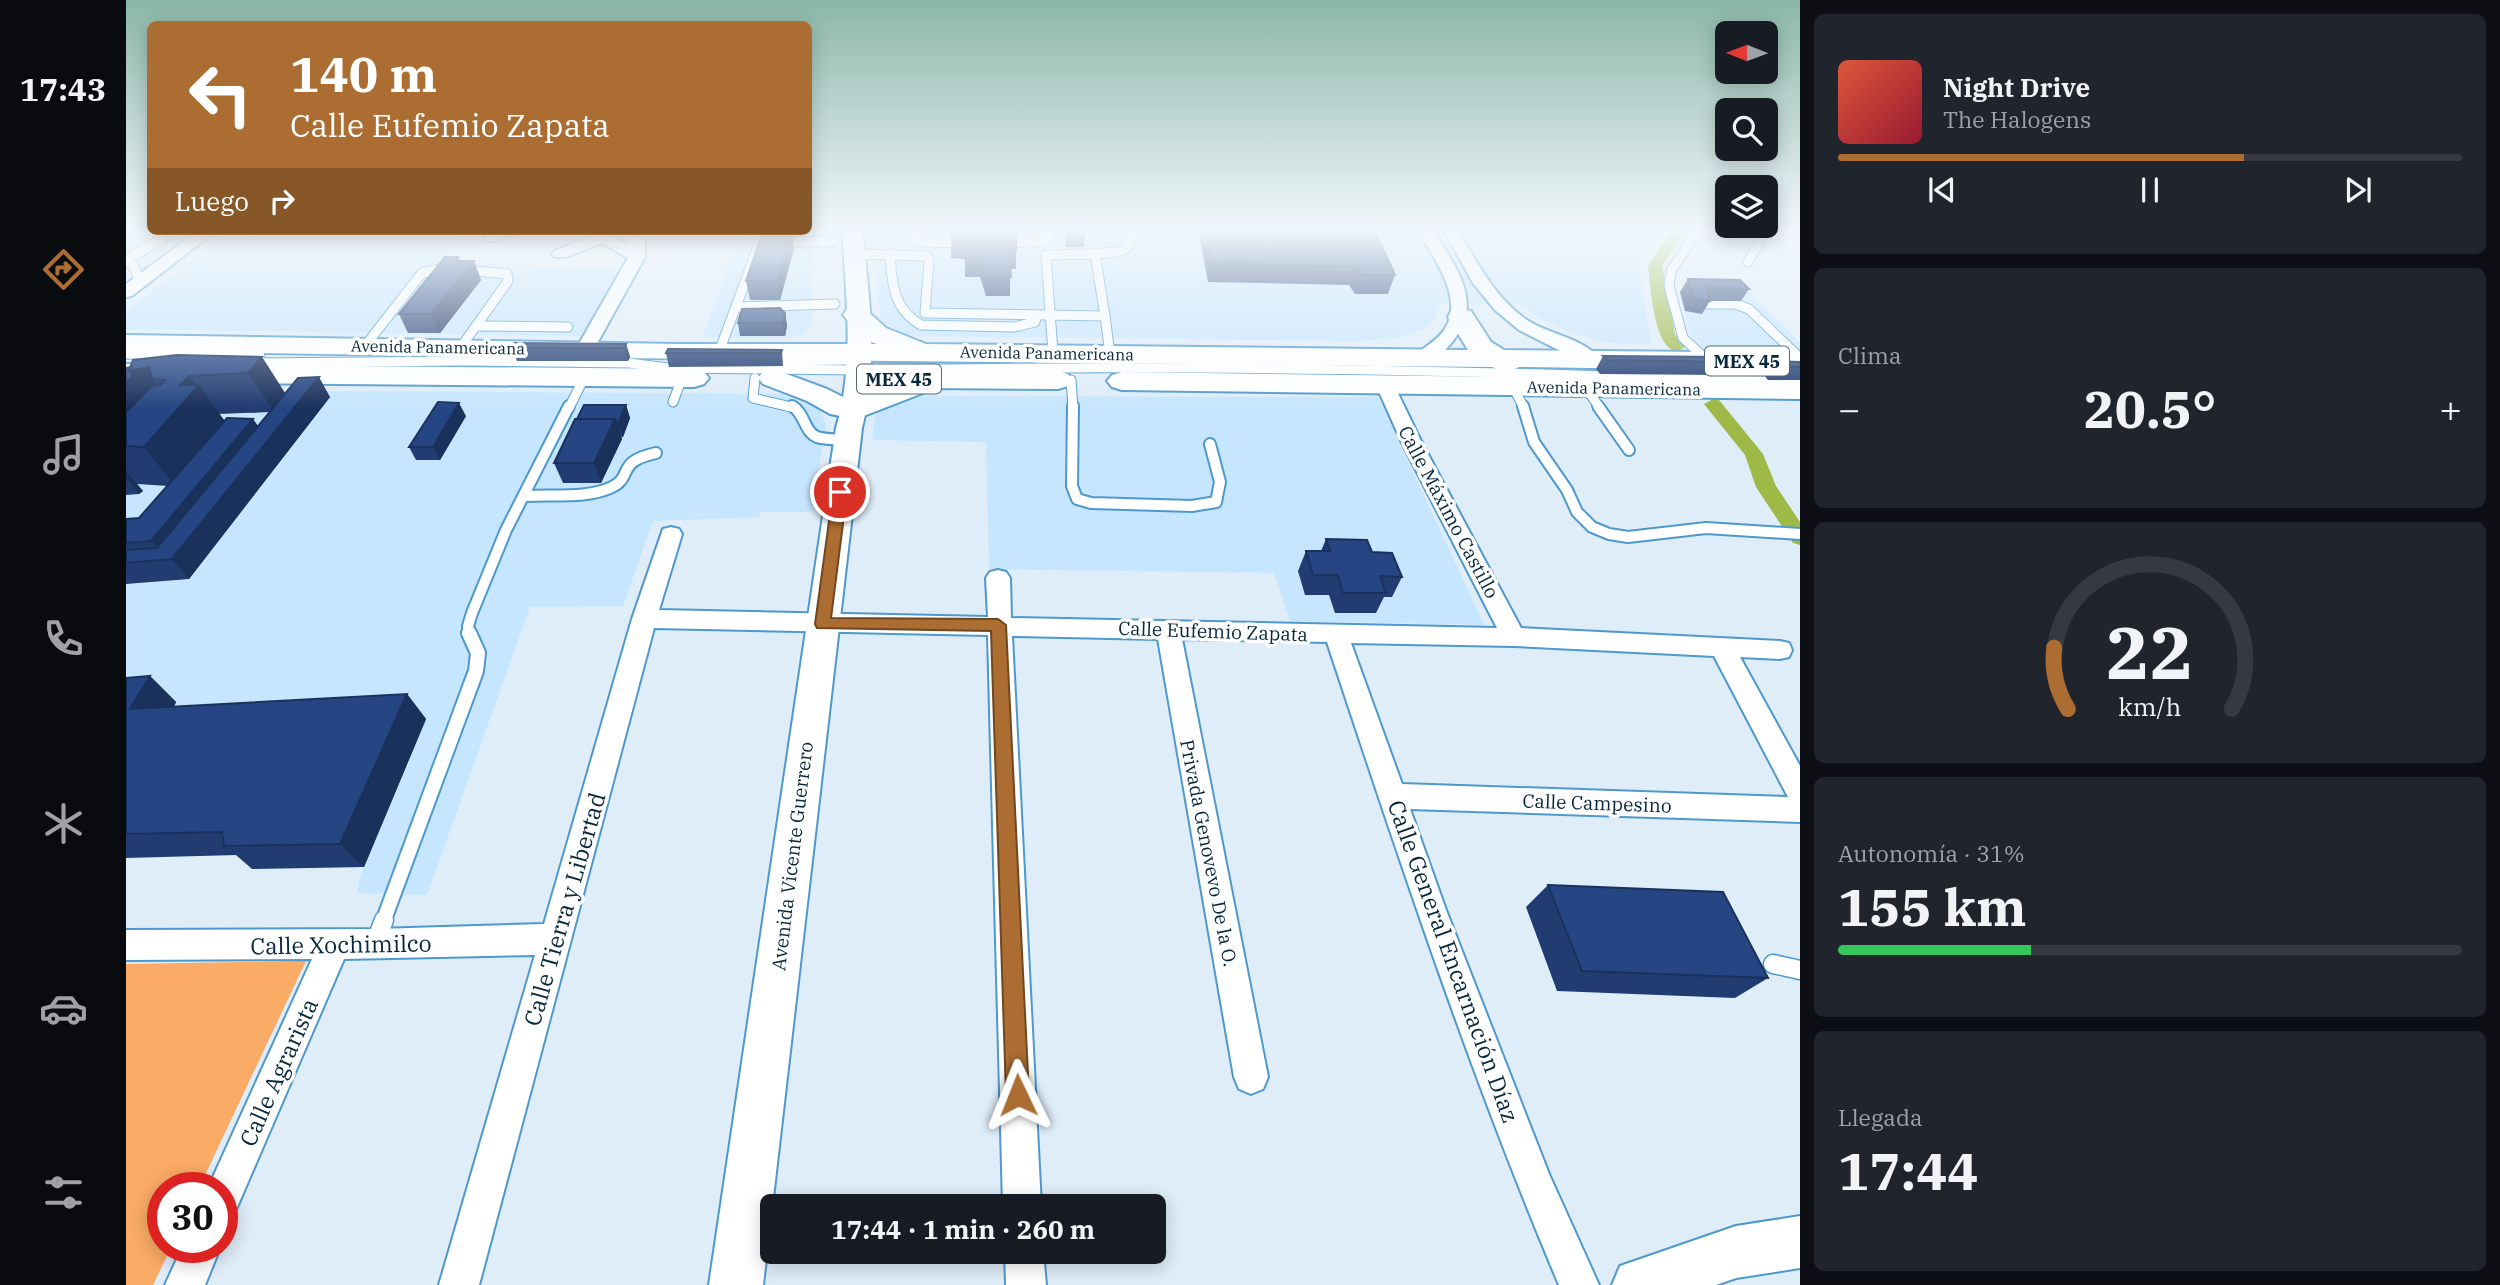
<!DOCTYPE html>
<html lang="es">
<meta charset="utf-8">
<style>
:root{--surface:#171b24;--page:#20242c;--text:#f1f3f6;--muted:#9ea1a6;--line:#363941;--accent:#ab6d32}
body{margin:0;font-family:"IBM Plex Serif",serif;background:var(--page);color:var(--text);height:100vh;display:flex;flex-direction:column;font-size:26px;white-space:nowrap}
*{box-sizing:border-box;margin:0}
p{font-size:23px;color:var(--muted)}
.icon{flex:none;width:38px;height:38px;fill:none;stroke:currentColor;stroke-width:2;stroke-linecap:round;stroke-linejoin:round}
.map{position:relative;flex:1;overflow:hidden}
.side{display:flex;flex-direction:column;gap:14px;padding:14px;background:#0d0f14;width:700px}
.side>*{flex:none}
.banner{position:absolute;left:21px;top:21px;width:665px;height:214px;border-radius:10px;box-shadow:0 4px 18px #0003;background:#ab6d32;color:#fff;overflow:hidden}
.needle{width:46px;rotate:271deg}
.fabs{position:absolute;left:1589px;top:21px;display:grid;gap:14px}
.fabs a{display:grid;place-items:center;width:63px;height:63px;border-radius:10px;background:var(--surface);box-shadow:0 4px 18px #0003;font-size:35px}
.speed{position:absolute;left:21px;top:1172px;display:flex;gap:14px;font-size:35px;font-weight:700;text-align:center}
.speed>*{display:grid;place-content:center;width:91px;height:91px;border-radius:50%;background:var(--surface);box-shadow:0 4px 18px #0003;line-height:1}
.speed .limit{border:10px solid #d22;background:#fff;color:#111}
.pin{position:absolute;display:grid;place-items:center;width:60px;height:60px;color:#fff;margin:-30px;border:4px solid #fff;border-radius:50%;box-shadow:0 2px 7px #0007}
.me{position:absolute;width:77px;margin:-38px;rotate:358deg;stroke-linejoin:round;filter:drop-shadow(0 0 5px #0008)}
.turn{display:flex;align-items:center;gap:24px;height:147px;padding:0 28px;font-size:32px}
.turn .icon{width:91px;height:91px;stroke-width:2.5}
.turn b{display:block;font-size:49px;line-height:60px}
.then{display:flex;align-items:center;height:66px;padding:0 28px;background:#0003;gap:14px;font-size:26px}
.big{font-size:52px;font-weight:700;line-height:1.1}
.side .widget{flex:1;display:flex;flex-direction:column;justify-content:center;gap:10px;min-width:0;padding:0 24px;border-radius:10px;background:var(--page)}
.side .dial{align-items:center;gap:0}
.dial svg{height:182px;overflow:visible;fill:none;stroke:var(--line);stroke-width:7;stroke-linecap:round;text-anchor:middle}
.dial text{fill:var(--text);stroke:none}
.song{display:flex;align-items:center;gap:21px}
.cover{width:84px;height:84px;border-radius:10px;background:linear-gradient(135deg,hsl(10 70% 55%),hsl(350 70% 35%))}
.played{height:7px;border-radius:4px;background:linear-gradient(90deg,var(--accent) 65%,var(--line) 65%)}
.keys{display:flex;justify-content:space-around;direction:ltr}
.heat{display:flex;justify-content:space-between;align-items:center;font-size:38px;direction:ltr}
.charge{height:10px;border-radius:5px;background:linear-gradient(90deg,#34c759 31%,var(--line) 0)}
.trip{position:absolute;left:634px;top:1194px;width:406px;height:70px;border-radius:10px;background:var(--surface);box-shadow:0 4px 18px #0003;font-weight:700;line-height:70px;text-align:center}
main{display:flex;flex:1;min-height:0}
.tabs{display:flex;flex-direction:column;width:126px;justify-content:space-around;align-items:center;background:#090b0e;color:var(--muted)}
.tabs .icon{width:49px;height:49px}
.tabs .active{color:var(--accent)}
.tabs b{font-size:32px;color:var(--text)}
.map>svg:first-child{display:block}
</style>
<main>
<nav class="tabs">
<b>17:43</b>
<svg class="icon active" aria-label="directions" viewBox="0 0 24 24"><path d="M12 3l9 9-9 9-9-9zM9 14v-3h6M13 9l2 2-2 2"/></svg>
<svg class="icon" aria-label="music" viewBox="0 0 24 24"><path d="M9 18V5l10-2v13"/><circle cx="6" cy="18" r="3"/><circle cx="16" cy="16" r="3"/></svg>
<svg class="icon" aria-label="phone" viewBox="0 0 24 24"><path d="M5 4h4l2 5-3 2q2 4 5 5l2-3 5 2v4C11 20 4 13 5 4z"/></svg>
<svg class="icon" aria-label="climate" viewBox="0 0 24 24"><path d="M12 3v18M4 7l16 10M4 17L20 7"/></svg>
<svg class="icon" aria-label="car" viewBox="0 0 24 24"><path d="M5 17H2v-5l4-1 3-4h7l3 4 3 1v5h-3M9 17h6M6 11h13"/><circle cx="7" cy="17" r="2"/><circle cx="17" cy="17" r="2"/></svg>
<svg class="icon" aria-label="filters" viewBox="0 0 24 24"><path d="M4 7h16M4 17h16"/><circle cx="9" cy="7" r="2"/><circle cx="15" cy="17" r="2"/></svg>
</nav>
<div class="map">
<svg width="1674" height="1285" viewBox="0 0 1674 1285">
<rect width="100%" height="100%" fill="#dfedf9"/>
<g fill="#c6e6ff">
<polygon points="0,229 24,229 24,231 67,231 17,268 0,272"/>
<polygon points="743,229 1535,229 1521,246 1513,267 1525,344 1485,343 1443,332 1412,317 1394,304 1314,304 1310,318 1299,328 1277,337 1233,341 791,336 776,333 758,323 754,316"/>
<polygon points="104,231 341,231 316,263 497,269 454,336 0,329 0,312"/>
<polygon points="687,231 686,323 680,332 662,338 577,337 614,233"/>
<polygon points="1554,292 1623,293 1674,343 1674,351 1579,350 1565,335"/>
<polygon points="221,391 658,394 678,400 694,410 700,425 686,512 634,512 633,517 527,521 497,606 404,607 301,895 231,893 237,867 126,869 123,855 0,857 0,392"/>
<polygon points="788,396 1252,397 1358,625 1164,621 1148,573 863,569 860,442 746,440 749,416 756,409"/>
</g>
<polygon fill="#faab65" points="180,961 73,1188 37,1188 37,1248 45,1248 27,1285 0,1285 0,964"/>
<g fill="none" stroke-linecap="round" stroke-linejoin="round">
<g fill="#9eb945" fill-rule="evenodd">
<path d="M1547,229H1561L1536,266L1549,334L1559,347L1551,352C1527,346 1525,288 1522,266Z"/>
<polygon points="1587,399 1593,400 1637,454 1650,486 1674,522 1674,545 1667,543 1630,487 1619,455 1578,404"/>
</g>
<defs>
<g id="lane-far3">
<polyline points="787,229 787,238 797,242 839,243"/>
<polyline points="1573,229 1545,271 1543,286 1557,338 1582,361"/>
<polyline points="652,241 707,242"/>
<polyline points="875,243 920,241 924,237 923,229"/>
<polyline points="728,254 801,256 803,261 799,313 979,316 984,354"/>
<path d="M764,254C766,284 767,309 795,325L888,327L909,322L911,315"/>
<polyline points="969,254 992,252 1001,248 1005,238 1002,229"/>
<polyline points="0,260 35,240"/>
<polyline points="0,262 7,265 14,282"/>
<polyline points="1622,262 1640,229"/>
<polyline points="1581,304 1609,304 1623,309 1674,358"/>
<polyline points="611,307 709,304"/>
<polyline points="350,326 442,327"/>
<polyline points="239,346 296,273 320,268 381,274 382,281 335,347"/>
<polyline points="593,352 632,247"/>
<polyline points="927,353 920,255 969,254 979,316"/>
<polyline points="0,354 134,356"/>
<polyline points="642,361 722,360"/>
<polyline points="123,363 337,361 503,363 542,368 734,370"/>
<path d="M752,370C1060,364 1367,371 1674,382"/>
<polyline points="629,378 627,398 669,408"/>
<polyline points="945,380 947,408"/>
<polyline points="1387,387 1398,408"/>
<polyline points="1459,387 1474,408"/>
<polyline points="547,402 556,378"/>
<polyline points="443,408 458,378"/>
</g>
<g id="lane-far2">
<path d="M666,406C679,413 678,432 691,437C700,440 712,439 721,440"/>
<polyline points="947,406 946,486 951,499 965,503 1066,506 1090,502 1094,482 1084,444"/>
<polyline points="1397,406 1408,442 1441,490 1451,512 1466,527 1483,534 1502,537 1580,528 1674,534"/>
<polyline points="1472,406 1503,450"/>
<path d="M399,496C425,494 462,499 486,487C508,476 489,462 530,453"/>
<polyline points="344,634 342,626 346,613 380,530 443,406"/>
</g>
<polyline id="lane-far1" points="257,922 350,671 352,653 343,633"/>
<g id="lane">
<polyline points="249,944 258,920"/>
<polyline points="1647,964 1674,970"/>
</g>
<g id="street">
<path d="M1292,229H1307C1328,266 1359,301 1327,341C1320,350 1308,361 1297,363L1288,358C1297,346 1313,341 1320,327C1338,295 1305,256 1292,229Z"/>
<path d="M1317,229H1331C1352,263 1369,300 1404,322C1426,335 1459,339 1475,360L1472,364H1460L1393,330L1369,310L1347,283Z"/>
<polygon points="72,231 90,231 6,296 0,297 0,284"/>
<polygon points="371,231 393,231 371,241 361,241 358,238"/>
<polygon points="459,231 478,231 503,246 489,231 506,231 519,242 519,257 468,349 459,354 450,349 502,258 476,243 440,257 428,257 426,254 428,251 465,236"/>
<path d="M1259,379L1268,385L1295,441L1395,628L1654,641L1663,643L1666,650L1663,657L1654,659L1614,657L1674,766V822L1284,809L1320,910L1423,1174L1473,1285H1433C1344,1075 1273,859 1201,642L1056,639L1142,1077L1137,1089L1125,1094L1113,1089L1108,1077L1032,639L886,636L915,1206H877L862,635L528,628L353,1285H313L409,955L218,959L109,1212L96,1217V1188H82L186,959L0,960V930L249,929L418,924L506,619L537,529L545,527L553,529L556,534L533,610L862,617L860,578L864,572L872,570L880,572L884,578L885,618L1371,628L1275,441L1250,385ZM1225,643L1388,646L1588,656L1662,797L1276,784Z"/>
<polygon points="56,1248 94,1248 79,1285 39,1285"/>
<polygon points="879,1251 917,1251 920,1285 880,1285"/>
</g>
<g id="secondary">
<path d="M716,229H736C743,294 753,364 736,428L637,1285H583L710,428C729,364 720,295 716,229Z"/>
<polygon points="1674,1216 1674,1268 1610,1278 1590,1285 1486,1285 1494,1266 1610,1226"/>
</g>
<g id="primary">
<path d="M730,307L739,309L760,328L800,344L1342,350L1322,317L1325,311L1335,309L1345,311L1365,342L1378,350L1674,353V371L1393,367L1381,373L1366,367C911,362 455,359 0,351V335L552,344H751L740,340L717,315L721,309Z"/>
<polygon points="0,364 568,369 578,372 583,378 578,384 568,387 0,382"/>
<polygon points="647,369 701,389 725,401 755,388 734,385 729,379 734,373 744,370 932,371 942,374 947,380 942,386 932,389 801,388 797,393 730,419 704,414 681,401 637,384 632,378 637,372"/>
<polygon points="996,372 1674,381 1674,399 996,390 986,387 981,381 986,375"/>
</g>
</defs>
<use href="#lane-far3" stroke="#4d99ce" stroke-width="11"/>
<use href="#lane-far2" stroke="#4d99ce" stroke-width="14"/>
<use href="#lane-far1" stroke="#4d99ce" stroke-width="18"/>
<use href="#lane" stroke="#4d99ce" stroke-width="21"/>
<use href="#street" stroke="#4d99ce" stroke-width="4"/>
<use href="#secondary" stroke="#4d99ce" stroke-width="4"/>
<use href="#primary" stroke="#4d99ce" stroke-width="4"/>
<use href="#lane-far3" stroke="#fff" stroke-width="9"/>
<use href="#lane-far2" stroke="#fff" stroke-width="10"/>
<use href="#lane-far1" stroke="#fff" stroke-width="14"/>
<use href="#lane" stroke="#fff" stroke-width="18"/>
<use href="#street" fill="#fff" fill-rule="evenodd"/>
<use href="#secondary" fill="#fff" fill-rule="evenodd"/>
<use href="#primary" fill="#fff" fill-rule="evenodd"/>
</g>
<g fill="#203c71" fill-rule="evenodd">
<polygon points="0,229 24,229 24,231 0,230"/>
<polygon points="826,229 890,250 890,269 884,269 884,296 860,296 854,277 839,277 839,259 825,258"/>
<polygon points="938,229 960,229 958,247 940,247"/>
<polygon points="1072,229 1248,229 1269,275 1262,294 1229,294 1223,285 1082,282"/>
<polygon points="668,249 654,300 624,300 620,281"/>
<polygon points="332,257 333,261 348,261 355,280 314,333 282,333 273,314"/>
<polygon points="1562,279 1623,289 1615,301 1584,301 1576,314 1559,311 1554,292"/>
<polygon points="659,313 661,326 659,336 614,336 612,323"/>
<polygon points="500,344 504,357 502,361 391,361 386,348"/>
<polygon points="656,350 657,366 543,367 540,353"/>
<polygon points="1477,356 1607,362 1597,375 1474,374 1470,369"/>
<path d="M136,357L159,393L204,397L63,579L0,584V519L13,518L42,486L11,484L17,491L13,494L0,495V368ZM144,412L132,426L127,419L99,421L93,414Z"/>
<polygon points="1647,361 1674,362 1674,380 1642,380 1638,375"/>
<polygon points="500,405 504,418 497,437 495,437 496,439 475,483 437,483 428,463 451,419"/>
<polygon points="340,416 314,460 290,460 283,447"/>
<polygon points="1200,539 1246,552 1276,577 1266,597 1258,597 1250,613 1209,613 1203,595 1179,595 1172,571 1180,551 1195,551"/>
<polygon points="24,676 50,702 48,707 281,694 300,719 238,867 126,869 110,855 0,858 0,678"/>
<polygon points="1422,885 1642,978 1609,998 1431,991 1400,907"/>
</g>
<g fill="#1a315c">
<polygon points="666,231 668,249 654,300 651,281"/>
<polygon points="332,257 338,272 348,261 355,280 314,333 305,314"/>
<polygon points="659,313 661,326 659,336 657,323"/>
<polygon points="500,344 504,357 502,361 498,348"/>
<polygon points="136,357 160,395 148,411 122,373"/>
<polygon points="23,367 26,379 47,406 0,432 0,383 3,371"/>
<polygon points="64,376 71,387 73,385 100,423 49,486 18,447 54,385"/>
<polygon points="193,377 204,397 63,579 46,559 41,559 25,541 127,419 141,440"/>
<polygon points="333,403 340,416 314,460 307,447"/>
<polygon points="500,405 504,418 497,437 492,424"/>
<polygon points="489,419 496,439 475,483 468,463"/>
<polygon points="0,471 17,491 13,494 0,479"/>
<polygon points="24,676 50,702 32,734 4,709"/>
<polygon points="281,694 300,719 238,867 214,844"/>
</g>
<g fill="#254683" stroke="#1a315c" stroke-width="2">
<polygon points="826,229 890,230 890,250 883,250 885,277 860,277 854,258 839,259 839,240 825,240"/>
<polygon points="1079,229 1248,229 1269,275 1235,275 1229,267 1086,263"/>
<polygon points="637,231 665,231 651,281 620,281"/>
<polygon points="319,257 332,257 329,261 348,261 305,314 273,314"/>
<polygon points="1562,279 1614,280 1623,289 1580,288 1584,301 1567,299"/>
<polygon points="654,308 659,313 657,323 612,323 616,309"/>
<polygon points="388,343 500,344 498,348 386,348"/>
<polygon points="542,349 656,350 655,353 540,353"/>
<polygon points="51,355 136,357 122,373 64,376 54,385 73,385 18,447 0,446 0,412 26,386 34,385 39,380 26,379 23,367 3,371 7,360"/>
<polygon points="1477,356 1601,357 1607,362 1481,360"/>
<polygon points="1647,361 1674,362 1674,367 1652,367"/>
<polygon points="5,367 3,371 7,375 0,383 0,368"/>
<polygon points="193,377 46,559 0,563 0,550 31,548 172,378"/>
<polygon points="312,402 333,403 307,447 283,447"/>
<polygon points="458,405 500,405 492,424 491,424 489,419 451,419"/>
<polygon points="101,418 127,419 25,541 0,543 0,519 13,518"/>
<polygon points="449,419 489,419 468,463 428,463"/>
<polygon points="1200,539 1241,540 1246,552 1266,553 1276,577 1254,576 1260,593 1217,593 1212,575 1187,575 1180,551 1204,551"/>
<polygon points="24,676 4,709 281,694 214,844 98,846 96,832 0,834 0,678"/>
<polygon points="1422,885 1597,892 1642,978 1456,971"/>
</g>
<linearGradient id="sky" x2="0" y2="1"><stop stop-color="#8ab6a7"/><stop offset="0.56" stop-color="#f1f7fc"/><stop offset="1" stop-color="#f1f7fc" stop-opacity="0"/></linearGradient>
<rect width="1674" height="409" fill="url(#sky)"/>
<polygon fill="#ab6d32" stroke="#6f4720" stroke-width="2" points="714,488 721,492 705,618 872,619 880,625 903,1095 900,1103 892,1106 884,1103 880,1095 865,631 691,628 689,624 707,492"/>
<g text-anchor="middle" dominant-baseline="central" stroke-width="7" stroke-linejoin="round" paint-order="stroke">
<g font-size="16" fill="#06273c" stroke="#fff">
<text transform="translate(312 347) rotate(1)">Avenida Panamericana</text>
<text transform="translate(921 353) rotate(1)">Avenida Panamericana</text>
<text transform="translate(1488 388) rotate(1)">Avenida Panamericana</text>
</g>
<g fill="#fff" stroke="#516876" stroke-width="2">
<rect x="1579" y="346.5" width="84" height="29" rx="5"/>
<rect x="731" y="364.5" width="84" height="29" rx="5"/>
</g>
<g font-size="18" font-weight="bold" fill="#06273c">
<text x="1621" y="361">MEX 45</text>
<text x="773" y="379">MEX 45</text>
</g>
<g font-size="19" fill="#06273c" stroke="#fff">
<text transform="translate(1323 512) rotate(62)">Calle Máximo Castillo</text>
<text transform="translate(1087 631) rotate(2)">Calle Eufemio Zapata</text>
<text transform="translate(1471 803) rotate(2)">Calle Campesino</text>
<text transform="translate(1083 853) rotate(79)">Privada Genovevo De la O.</text>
<text transform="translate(666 856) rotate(-83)">Avenida Vicente Guerrero</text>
</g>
<g font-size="23" fill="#06273c" stroke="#fff">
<text transform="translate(438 909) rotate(-74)">Calle Tierra y Libertad</text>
<text transform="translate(215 944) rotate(-1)">Calle Xochimilco</text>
<text transform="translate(1328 961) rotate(70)">Calle General Encarnación Díaz</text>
<text transform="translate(152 1072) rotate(-66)">Calle Agrarista</text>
</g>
</g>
</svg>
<div class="fabs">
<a><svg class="needle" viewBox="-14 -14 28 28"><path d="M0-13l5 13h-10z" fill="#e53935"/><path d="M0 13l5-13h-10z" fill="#9ea1a6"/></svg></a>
<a><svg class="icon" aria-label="search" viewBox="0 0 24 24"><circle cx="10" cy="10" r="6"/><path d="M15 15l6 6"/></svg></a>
<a><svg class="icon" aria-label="layers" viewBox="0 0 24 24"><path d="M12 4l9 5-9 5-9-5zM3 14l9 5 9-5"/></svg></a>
</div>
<div class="speed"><div class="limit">30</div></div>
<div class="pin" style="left:714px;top:492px;background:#d93025"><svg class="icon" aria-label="arrive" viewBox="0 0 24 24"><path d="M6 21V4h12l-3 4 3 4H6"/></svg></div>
<svg class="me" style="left:892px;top:1095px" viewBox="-20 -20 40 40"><path d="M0-17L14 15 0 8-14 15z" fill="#ab6d32" stroke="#fff" stroke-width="4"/></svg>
<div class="trip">17:44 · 1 min · 260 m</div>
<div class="banner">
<div class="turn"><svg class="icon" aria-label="left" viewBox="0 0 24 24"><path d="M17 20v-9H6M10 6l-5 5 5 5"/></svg><div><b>140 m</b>Calle Eufemio Zapata</div></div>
<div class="then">Luego<svg class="icon" aria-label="right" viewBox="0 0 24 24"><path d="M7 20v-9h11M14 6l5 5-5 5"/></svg></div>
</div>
</div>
<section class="side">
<div class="widget">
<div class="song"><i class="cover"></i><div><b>Night Drive</b><p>The Halogens</p></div></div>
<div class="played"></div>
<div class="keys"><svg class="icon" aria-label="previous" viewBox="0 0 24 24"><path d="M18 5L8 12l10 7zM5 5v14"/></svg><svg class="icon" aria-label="pause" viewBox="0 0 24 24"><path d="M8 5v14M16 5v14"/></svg><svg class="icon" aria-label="next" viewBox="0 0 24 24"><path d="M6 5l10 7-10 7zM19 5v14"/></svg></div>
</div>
<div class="widget"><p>Clima</p>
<div class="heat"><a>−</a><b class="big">20.5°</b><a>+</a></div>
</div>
<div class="widget dial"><svg viewBox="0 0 100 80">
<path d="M14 69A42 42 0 1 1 86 69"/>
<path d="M14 69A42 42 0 0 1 8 42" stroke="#ab6d32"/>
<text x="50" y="56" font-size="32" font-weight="700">22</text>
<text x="50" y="72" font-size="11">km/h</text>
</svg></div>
<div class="widget"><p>Autonomía · 31%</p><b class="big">155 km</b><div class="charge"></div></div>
<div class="widget"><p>Llegada</p><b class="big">17:44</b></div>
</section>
</main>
